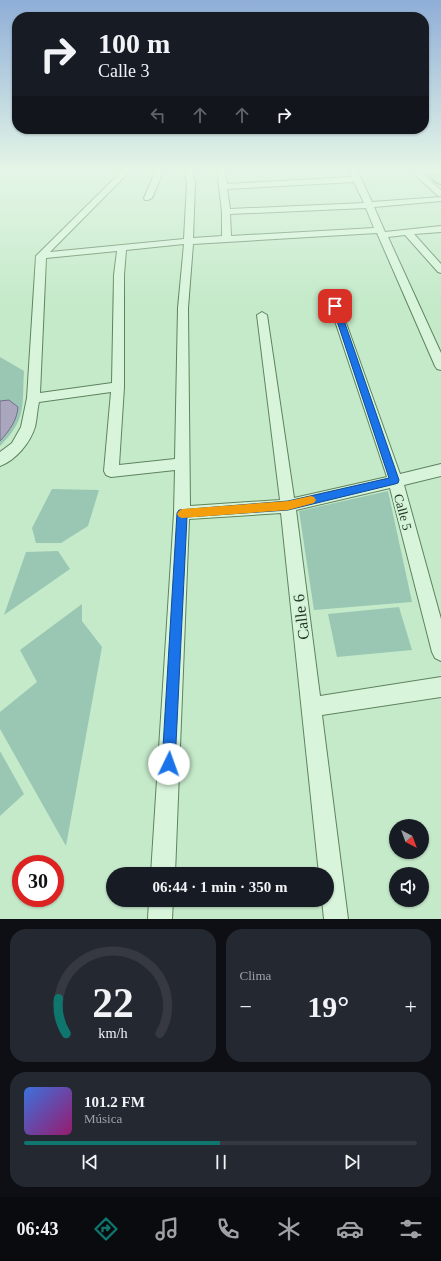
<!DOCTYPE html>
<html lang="es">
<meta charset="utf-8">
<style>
:root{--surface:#171b24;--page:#242831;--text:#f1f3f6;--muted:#9ea1a6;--line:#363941;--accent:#0f766e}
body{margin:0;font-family:Georgia,serif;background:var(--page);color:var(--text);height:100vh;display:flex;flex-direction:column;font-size:15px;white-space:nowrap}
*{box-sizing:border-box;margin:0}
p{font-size:13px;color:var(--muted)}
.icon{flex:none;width:22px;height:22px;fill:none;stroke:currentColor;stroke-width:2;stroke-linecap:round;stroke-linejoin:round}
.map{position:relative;height:919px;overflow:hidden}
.panel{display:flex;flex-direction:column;gap:10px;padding:10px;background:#0d0f14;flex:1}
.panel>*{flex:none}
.guide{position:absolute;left:12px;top:12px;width:417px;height:122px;border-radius:16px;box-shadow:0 1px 3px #0004;background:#171b24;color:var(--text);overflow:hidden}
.needle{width:26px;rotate:139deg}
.fabs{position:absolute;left:389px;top:819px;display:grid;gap:8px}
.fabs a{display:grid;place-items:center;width:40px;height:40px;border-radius:50%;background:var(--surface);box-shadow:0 1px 3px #0004;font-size:20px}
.speed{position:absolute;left:12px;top:855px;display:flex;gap:8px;font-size:20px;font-weight:700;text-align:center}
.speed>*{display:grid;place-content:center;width:52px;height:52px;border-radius:50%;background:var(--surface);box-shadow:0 1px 3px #0004;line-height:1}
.speed .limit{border:6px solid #d22;background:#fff;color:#111}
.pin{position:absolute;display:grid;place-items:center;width:34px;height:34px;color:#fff;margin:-17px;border-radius:8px;box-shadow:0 2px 6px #0006}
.me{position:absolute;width:44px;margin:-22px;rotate:3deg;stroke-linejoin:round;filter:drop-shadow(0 0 3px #0008)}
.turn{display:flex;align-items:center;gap:14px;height:84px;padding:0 20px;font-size:18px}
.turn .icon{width:52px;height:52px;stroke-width:2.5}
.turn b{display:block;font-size:28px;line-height:34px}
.lanes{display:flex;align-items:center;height:38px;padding:0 20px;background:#0003;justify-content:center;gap:20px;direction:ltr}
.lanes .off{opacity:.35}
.big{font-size:30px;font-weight:700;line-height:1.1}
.panel .card{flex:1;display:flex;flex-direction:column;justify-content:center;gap:6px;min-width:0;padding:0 14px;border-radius:16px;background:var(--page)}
.panel .dial{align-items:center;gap:0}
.dial svg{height:104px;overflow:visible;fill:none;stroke:var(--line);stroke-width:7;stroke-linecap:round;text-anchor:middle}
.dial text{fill:var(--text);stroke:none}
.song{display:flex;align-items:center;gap:12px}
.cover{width:48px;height:48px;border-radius:6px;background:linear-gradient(135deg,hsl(220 70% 55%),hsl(320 70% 35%))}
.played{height:4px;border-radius:2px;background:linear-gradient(90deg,var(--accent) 50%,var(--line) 50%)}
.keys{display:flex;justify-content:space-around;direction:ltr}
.heat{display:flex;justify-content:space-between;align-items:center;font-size:22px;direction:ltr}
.panel .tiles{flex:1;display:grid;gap:10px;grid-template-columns:1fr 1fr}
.card:last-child{grid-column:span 2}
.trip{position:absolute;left:106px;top:867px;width:228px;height:40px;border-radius:20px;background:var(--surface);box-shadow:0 1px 3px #0004;font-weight:700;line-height:40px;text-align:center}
.dock{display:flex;height:64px;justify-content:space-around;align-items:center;background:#090b0e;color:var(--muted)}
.dock .icon{width:28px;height:28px}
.dock .on{color:var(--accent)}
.dock b{font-size:18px;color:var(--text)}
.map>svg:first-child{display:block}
</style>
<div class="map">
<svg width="441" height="919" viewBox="0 0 441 919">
<rect width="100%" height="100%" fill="#c5eaca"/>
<g fill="#9ac7b3">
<path d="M0,357L24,371C22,406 27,419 0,446Z"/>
<polygon points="52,489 99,490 88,526 61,543 36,543 32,528"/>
<polygon points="388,491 412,602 314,610 299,511"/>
<polygon points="58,551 70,569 4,615 26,552"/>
<polygon points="82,604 82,621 102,647 66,846 0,729 0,712 37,682 20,650"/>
<polygon points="399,607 412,650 337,657 328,614"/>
<polygon points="0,751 24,794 0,816"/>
</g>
<path fill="#aaa6bd" stroke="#736e8b" d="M9,400L18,407C17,421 9,431 0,441V401Z"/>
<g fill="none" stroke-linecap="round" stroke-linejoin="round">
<defs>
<g id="street">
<path d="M123,170H131L50,252L184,239L187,183L184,170H192L195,183L193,238L222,236V212L217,170H225L227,184L352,177L349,170H357L372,202L441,197V201L374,207L385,232L441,226V232L414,234L441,264V273L438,272L405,235L388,237L441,353V370L437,369L435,366L377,233L193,244L188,308L190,506L280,500L257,315L262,312L267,315L294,498L387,477L330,306L335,303L340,306L400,474L441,464V476L404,485L441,619V661L435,658L432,652L390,488L296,510L320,696L441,677V697L322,715L348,919H324L322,900H327V874H319L281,513L189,519L175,874H151L174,513L175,470L111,477L106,475L104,471L111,392L39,402C37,410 37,419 35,427C30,443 16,460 0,466V452L12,443L21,427L27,398L36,256ZM354,182L364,203L230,209L227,189ZM366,208L374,228L231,236L230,214ZM184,244L178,308L175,459L119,465L124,387V275L126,250ZM117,251L114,275L112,383L40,393L46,258Z"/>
<polygon points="156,170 164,170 152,198 148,200 145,200 144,198"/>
<polygon points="410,170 418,170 441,190 441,196 438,196"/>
<polygon points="149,900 173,900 172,919 148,919"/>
</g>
<polygon id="primary" points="424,170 437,170 441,174 441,184 437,183"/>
</defs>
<use href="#street" stroke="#5e835d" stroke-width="2"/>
<use href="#primary" stroke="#345131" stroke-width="2"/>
<use href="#street" fill="#d8f5dc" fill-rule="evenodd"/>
<use href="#primary" fill="#a1e9a9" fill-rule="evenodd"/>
</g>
<linearGradient id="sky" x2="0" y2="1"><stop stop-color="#8faed7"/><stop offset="0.57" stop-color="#e5f6e7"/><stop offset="1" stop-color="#e5f6e7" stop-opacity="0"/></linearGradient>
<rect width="441" height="299" fill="url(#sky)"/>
<polygon fill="#1a73e8" stroke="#114b97" points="335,304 339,306 399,480 398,483 395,484 288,510 187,517 175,764 173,769 169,771 164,769 162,764 177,513 179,510 288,501 389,478 332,306"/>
<polygon fill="#f59e0b" points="311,496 314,497 316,500 314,503 288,510 182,518 179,517 177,514 179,511 182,509 288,501"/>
<g text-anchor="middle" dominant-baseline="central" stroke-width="4" stroke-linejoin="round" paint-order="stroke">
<g font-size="13" fill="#21341f" stroke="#d4f2d8">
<text transform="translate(403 512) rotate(75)">Calle 5</text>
</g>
<g font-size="16" fill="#21341f" stroke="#d4f2d8">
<text transform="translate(301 617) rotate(-97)">Calle 6</text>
</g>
</g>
</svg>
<div class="fabs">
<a><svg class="needle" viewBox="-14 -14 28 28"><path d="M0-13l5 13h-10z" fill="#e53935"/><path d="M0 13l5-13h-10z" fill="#9ea1a6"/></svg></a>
<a><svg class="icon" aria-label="sound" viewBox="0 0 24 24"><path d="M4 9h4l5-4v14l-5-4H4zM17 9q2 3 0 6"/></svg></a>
</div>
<div class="speed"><div class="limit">30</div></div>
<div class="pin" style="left:335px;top:306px;background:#d93025"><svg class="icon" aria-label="arrive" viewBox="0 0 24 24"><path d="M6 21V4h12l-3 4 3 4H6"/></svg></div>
<svg class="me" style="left:169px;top:764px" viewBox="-20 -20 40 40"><circle r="19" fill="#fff"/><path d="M0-13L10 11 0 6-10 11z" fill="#1a73e8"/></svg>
<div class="trip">06:44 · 1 min · 350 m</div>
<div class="guide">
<div class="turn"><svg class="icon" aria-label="right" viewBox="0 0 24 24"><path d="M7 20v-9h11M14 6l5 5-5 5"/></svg><div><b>100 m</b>Calle 3</div></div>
<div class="lanes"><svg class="icon off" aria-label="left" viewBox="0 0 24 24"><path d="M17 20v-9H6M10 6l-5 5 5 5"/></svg><svg class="icon off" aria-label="ahead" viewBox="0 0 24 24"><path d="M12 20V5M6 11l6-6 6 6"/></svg><svg class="icon off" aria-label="ahead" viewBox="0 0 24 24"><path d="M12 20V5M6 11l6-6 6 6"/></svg><svg class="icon" aria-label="right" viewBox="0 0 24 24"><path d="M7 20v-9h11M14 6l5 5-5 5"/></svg></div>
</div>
</div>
<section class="panel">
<div class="tiles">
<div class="card dial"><svg viewBox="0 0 100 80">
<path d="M14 69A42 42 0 1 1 86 69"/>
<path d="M14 69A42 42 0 0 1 8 42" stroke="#0f766e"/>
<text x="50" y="56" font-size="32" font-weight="700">22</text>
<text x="50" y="72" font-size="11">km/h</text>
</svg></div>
<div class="card"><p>Clima</p>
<div class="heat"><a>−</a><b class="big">19°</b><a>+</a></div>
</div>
<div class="card">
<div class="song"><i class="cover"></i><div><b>101.2 FM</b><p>Música</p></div></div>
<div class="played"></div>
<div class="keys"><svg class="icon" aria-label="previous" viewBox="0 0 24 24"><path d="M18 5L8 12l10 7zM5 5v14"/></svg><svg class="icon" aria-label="pause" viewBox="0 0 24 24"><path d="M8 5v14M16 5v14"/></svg><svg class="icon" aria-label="next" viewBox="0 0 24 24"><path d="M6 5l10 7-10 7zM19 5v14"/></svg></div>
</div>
</div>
</section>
<nav class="dock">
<b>06:43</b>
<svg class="icon on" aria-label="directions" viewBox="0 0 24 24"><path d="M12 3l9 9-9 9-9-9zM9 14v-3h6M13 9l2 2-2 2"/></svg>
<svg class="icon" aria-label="music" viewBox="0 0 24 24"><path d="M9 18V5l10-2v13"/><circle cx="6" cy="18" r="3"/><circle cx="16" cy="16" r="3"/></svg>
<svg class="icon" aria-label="phone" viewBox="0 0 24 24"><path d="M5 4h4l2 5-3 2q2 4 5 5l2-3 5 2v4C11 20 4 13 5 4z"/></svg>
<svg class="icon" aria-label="climate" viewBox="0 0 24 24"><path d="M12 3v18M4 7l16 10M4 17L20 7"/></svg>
<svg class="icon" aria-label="car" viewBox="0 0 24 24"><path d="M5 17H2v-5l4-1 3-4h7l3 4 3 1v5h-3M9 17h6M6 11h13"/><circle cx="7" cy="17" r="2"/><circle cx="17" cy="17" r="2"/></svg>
<svg class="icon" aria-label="filters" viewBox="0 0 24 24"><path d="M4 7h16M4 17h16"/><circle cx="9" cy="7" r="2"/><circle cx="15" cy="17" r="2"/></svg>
</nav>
